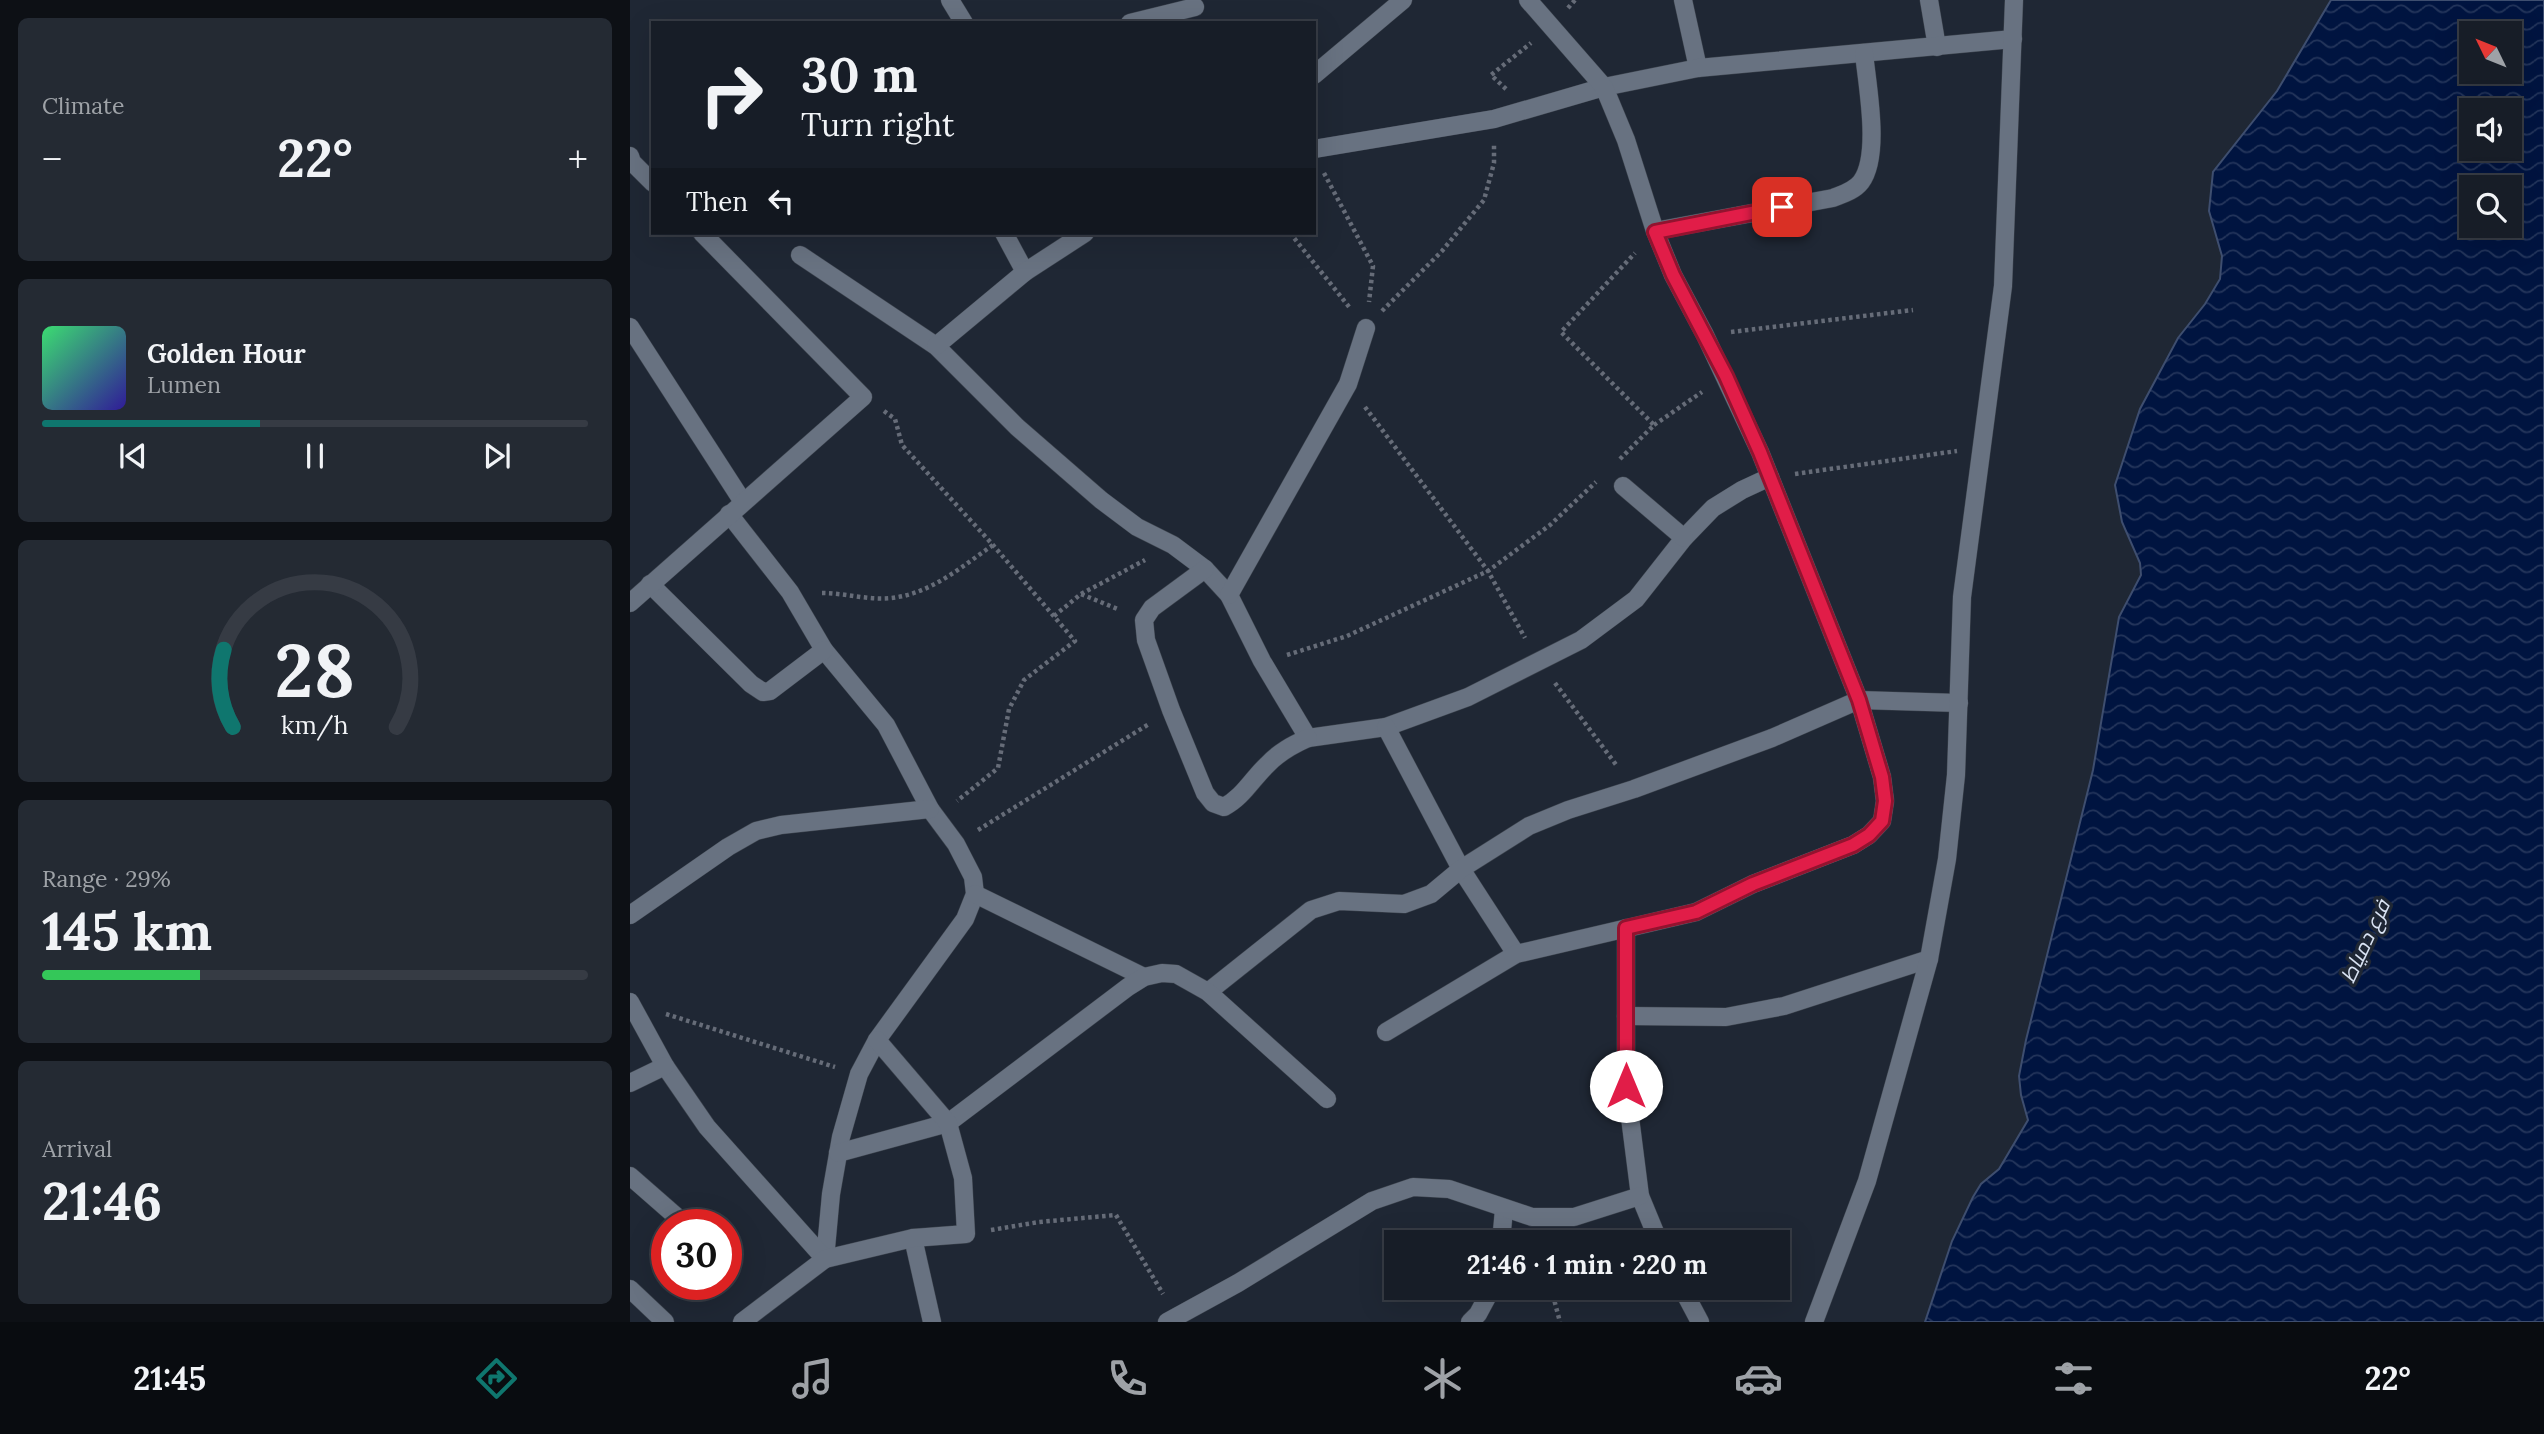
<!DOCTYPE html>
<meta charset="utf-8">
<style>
:root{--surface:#171d27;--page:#242a33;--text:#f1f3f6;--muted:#9ea2a7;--line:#363b44;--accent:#0f766e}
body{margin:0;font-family:Lora,Cairo,serif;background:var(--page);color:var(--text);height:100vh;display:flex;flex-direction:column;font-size:26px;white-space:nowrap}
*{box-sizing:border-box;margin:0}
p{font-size:23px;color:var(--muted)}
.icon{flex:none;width:38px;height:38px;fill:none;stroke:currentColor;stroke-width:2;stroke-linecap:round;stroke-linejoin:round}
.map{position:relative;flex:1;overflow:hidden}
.sheet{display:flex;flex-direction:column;gap:18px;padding:18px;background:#0d1015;width:630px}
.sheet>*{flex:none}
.hud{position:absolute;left:21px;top:21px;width:665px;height:214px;border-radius:0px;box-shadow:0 7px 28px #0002,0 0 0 2px var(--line);background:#171d27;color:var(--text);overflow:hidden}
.needle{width:46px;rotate:313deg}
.buttons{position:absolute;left:1829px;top:21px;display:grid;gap:14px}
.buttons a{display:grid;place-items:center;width:63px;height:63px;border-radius:0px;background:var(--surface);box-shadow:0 7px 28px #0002,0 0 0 2px var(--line);font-size:35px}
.speed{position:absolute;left:21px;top:1209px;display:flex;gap:14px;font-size:35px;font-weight:700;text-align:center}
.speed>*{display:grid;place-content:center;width:91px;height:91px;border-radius:50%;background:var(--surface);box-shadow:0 7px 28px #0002,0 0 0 2px var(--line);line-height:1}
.speed .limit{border:10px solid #d22;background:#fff;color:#111}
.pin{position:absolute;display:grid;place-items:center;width:60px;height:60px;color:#fff;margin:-30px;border-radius:14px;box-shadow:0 4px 10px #0006}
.me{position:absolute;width:77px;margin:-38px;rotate:0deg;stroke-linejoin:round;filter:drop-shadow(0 0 5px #0008)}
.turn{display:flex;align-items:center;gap:24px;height:147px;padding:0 35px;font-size:32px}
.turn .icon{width:91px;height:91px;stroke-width:2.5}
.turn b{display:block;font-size:49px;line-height:60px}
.then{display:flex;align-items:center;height:66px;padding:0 35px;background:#0003;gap:14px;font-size:26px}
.big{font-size:52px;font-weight:700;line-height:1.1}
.sheet .card{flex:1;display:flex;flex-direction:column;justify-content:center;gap:10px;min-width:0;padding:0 24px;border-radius:10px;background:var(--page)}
.sheet .dial{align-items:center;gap:0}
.dial svg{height:182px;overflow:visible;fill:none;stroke:var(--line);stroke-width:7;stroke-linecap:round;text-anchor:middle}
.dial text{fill:var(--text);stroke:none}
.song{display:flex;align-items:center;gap:21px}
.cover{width:84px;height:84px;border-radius:10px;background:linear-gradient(135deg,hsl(140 70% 55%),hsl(250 70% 35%))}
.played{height:7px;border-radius:4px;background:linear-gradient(90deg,var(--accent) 40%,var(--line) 40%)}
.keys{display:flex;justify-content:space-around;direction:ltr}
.heat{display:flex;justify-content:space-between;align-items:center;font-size:38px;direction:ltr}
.charge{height:10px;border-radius:5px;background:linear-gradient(90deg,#34c759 29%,var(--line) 0)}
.trip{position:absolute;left:754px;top:1230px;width:406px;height:70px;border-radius:0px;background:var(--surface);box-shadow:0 7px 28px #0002,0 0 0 2px var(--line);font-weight:700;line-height:70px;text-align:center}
.menu{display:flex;height:112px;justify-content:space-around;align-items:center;background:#090c10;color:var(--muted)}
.menu .icon{width:49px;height:49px}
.menu .current{color:var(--accent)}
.menu b{font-size:32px;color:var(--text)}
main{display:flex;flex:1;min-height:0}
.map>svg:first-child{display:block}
</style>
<main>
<section class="sheet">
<div class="card"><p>Climate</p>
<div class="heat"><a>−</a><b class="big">22°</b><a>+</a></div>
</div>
<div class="card">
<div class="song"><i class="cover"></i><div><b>Golden Hour</b><p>Lumen</p></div></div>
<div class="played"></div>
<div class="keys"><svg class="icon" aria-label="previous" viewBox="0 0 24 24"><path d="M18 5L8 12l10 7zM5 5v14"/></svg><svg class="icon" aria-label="pause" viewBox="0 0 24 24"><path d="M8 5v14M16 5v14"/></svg><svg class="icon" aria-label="next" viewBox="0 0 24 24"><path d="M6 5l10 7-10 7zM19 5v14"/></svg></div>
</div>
<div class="card dial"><svg viewBox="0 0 100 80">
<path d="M14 69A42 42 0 1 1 86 69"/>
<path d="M14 69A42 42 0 0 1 10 35" stroke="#0f766e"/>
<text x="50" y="56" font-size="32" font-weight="700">28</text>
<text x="50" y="72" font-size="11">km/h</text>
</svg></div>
<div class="card"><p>Range · 29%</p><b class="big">145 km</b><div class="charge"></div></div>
<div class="card"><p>Arrival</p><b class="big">21:46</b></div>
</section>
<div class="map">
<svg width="1914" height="1322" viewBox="0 0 1914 1322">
<defs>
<pattern id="water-waves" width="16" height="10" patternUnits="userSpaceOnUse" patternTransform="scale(1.75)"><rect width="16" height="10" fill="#001440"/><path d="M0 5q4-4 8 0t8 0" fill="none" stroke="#24355b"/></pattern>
</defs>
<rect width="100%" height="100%" fill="#1f2734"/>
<path fill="url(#water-waves)" stroke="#3e4e6f" stroke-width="2" fill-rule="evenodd" d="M1701,0H1914V1322H1295L1322,1241L1343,1197L1351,1184L1369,1169L1398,1120L1391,1095L1389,1076L1396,1040L1463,770L1489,617L1511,575L1510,563L1492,522L1485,485L1510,409L1548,338L1575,304L1590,279L1592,256L1579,211L1583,172L1647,91ZM1841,33H1880V72H1841ZM1841,110H1880V149H1841ZM1841,187H1880V226H1841Z"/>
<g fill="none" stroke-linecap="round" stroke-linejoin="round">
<defs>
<g id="street">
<polyline points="320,0 334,23"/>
<polyline points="1053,0 1068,68"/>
<polyline points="1299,0 1307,47"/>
<polyline points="500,23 565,7"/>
<polyline points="684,75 773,0"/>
<polyline points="684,149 864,119 974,87 1068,68 1383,39"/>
<polyline points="0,156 2,162 23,183"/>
<path d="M1025,231L1203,198C1213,194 1224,191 1231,182C1251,155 1237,85 1234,53"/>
<polyline points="374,233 395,272"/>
<polyline points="170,255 306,346 387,427 471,500 507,527 543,545 575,569 599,595 632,661 678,738 756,727 838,697 951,640 1006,599 1054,538 1083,508 1112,490 1140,477"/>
<polyline points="0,327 113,502"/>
<polyline points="306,346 395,272 455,233"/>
<polyline points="993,486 1054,538"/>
<polyline points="99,514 160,592 194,650 256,725 300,809 326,844 343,877 345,894 335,919 247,1040 229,1074 211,1137 201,1194 195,1259"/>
<path d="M575,569L522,608L514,620L516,640L541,710L575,793L583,803L594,807C613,797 622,779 637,765C649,752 662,745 678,738"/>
<polyline points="20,584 121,684 133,692 140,691 194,650"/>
<polyline points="599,595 718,384 736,328"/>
<polyline points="0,603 233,397 72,233"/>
<polyline points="756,727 831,869 886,954"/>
<polyline points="345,894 514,977"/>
<polyline points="0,915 98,847 126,831 151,825 300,809"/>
<polyline points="996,928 996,1086 1010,1196 1029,1242"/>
<polyline points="578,992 681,910 709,901 774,904 801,894 831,869 899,826 938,810 1004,789 1142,738 1229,700 1329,703"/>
<polyline points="0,1002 35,1066 77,1127 195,1259"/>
<polyline points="996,1016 1096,1017 1154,1006 1299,959"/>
<polyline points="756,1032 886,954 1066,912 1123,884 1223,845 1239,835 1252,821 1255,801 1252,777 1229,700 1130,452 1075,335 1043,275 1025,231 996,140 974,87 898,0"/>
<polyline points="0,1083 35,1066"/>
<polyline points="208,1153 318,1123 498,987 514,977 532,973 546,974 578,992 697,1099"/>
<polyline points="0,1176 56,1225"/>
<polyline points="283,1238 302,1322"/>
<polyline points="871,1242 874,1209"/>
<polyline points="1052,1288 1070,1322"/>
<polyline points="0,1289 35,1322"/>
<polyline points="112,1322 195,1259 283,1238 336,1234 333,1178 318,1123 247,1040"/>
<polyline points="537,1322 608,1283 742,1201 783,1187 819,1189 902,1217 944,1217 1010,1196"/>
<polyline points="840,1322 848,1314 862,1288"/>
<polyline points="1184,1322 1237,1181 1299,959 1317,859 1326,775 1332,597 1373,286 1384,0"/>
</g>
</defs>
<use href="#street" stroke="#3c434d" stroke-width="19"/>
<g stroke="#666c78" stroke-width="4.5" stroke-dasharray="3.5 3.5" stroke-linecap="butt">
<polyline points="938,8 945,0"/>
<polyline points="876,89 861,75 901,43"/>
<polyline points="694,173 743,266 739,302"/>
<polyline points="660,233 720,308"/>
<polyline points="752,311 812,251 854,200 864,163 864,144"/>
<polyline points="1101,332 1283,310"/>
<polyline points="735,407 858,571 895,638"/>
<polyline points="254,411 265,419 272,445 363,545 445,641 394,680 379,709 368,768 327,801"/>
<polyline points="1024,425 1072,392"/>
<polyline points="990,459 1024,425 931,332 1005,253"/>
<polyline points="1165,474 1327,451"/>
<path d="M192,593C217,593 243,602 268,597C304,591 334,565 363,545"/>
<polyline points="451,594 515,560"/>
<polyline points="424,616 451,594 490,610"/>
<polyline points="657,655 717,636 858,571 920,525 966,482"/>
<polyline points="925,683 987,766"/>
<polyline points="348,830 519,724"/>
<polyline points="36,1014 205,1067"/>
<polyline points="361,1230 409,1222 486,1215 533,1294"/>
<polyline points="921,1288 930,1322"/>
</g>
<use href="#street" stroke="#687281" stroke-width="18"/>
</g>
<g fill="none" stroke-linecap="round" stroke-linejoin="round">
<defs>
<polyline id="route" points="996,1086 996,928 1066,912 1123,884 1223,845 1239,835 1252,821 1255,801 1252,777 1229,700 1130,452 1096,376 1043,275 1025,232 1152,207"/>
</defs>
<use href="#route" stroke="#92132f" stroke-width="18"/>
<use href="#route" stroke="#e11d48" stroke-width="12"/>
</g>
<g text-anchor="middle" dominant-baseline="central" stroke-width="7" stroke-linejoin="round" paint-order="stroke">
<g font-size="21" font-style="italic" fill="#d9e3f3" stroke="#1f2734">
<text transform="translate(1735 941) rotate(-65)">فرع دمياط</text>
</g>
</g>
</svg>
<div class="buttons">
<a><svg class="needle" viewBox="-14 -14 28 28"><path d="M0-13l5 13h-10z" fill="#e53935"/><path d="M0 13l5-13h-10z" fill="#9ea2a7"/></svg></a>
<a><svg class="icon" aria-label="sound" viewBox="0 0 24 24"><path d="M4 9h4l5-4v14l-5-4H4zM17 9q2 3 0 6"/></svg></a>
<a><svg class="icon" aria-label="search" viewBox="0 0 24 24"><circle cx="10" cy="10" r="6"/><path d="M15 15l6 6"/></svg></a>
</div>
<div class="speed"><div class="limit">30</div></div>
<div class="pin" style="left:1152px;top:207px;background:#d93025"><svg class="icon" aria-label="arrive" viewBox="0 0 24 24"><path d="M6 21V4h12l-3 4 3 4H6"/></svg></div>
<svg class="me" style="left:996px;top:1086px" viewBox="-20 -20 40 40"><circle r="19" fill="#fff"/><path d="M0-13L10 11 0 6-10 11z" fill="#e11d48"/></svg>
<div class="trip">21:46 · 1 min · 220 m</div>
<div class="hud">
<div class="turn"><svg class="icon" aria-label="right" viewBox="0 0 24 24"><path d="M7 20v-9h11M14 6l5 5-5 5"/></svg><div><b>30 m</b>Turn right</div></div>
<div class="then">Then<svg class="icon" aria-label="left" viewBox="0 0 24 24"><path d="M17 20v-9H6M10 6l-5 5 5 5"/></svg></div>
</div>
</div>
</main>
<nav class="menu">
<b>21:45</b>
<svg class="icon current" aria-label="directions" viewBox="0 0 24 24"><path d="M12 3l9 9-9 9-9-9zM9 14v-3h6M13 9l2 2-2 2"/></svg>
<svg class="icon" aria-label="music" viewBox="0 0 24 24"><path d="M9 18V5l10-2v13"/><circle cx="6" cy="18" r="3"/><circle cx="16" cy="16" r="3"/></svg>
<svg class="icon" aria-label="phone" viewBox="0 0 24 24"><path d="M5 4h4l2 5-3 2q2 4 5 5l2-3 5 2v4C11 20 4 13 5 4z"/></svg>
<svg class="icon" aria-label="climate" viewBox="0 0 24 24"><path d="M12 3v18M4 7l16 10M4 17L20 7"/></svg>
<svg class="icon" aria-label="car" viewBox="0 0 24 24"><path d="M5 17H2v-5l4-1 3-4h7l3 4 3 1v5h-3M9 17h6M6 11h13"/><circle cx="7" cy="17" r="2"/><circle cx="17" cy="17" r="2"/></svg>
<svg class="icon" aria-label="filters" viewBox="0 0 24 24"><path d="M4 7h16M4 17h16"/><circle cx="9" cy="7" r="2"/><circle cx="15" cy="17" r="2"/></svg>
<b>22°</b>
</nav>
